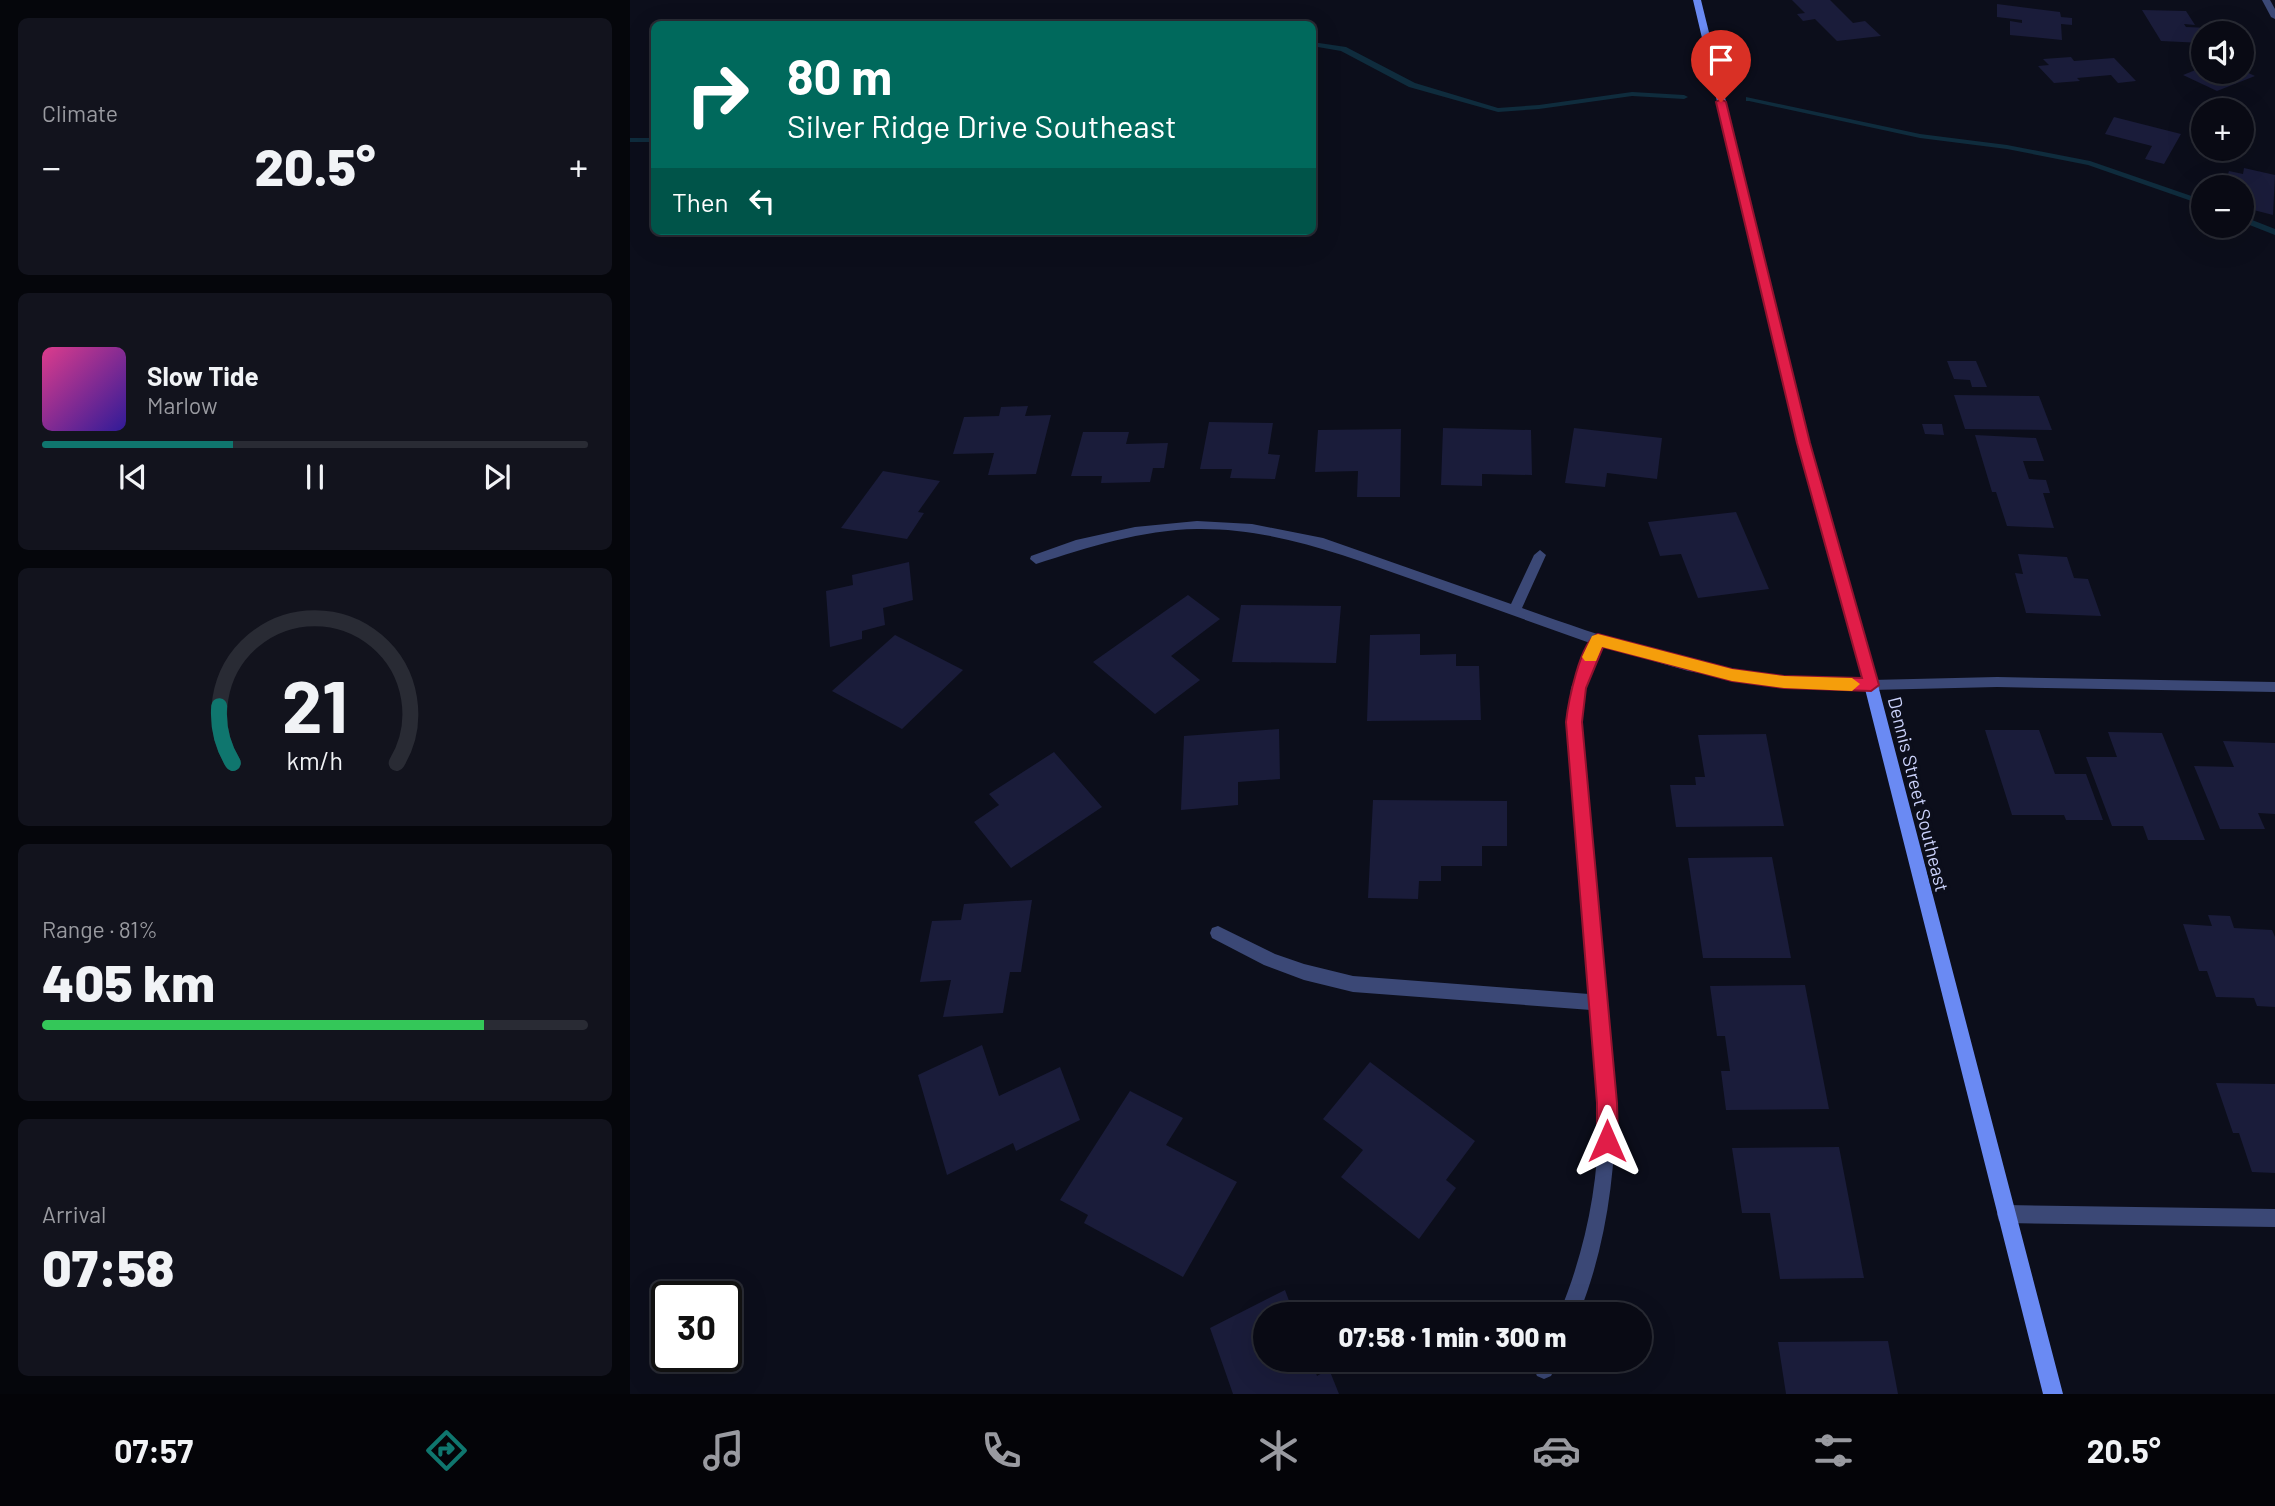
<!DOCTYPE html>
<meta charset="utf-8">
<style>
:root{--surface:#090a14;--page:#12131d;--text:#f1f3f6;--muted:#999aa0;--line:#292b34;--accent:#0f766e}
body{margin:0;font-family:Barlow,sans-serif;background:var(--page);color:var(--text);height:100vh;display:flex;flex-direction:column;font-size:26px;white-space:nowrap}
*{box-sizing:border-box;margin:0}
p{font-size:23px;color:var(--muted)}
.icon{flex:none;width:38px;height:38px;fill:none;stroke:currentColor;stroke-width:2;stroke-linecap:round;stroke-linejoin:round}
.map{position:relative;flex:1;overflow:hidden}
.panel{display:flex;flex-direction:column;gap:18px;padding:18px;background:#05060b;width:630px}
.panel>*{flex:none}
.top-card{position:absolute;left:21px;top:21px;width:665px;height:214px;border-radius:10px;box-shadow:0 7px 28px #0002,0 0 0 2px var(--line);background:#00695c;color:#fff;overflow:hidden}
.tools{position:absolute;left:1561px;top:21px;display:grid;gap:14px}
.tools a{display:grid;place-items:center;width:63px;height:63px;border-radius:50%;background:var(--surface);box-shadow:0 7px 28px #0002,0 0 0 2px var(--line);font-size:35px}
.speed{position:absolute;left:21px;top:1281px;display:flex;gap:14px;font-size:35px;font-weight:700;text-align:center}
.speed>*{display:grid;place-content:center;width:91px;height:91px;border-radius:50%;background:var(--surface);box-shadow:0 7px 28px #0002,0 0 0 2px var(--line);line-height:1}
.speed .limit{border:4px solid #111;border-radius:10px;background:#fff;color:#111}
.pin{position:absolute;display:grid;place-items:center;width:60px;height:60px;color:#fff;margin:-72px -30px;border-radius:50% 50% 50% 0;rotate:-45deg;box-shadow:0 0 7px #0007}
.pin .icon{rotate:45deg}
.me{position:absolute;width:77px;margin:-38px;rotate:0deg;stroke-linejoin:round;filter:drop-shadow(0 0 5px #0008)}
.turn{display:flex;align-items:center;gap:24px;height:147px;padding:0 21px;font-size:32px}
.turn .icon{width:91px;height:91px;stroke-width:2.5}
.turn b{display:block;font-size:49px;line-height:60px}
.then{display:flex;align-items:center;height:66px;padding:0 21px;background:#0003;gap:14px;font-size:26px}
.big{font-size:52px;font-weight:800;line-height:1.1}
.panel .tile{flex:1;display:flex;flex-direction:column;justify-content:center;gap:10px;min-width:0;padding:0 24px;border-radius:10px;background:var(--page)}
.panel .dial{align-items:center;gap:0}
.dial svg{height:182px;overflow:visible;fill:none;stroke:var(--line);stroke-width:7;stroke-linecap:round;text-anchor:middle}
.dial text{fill:var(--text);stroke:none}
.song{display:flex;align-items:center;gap:21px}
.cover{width:84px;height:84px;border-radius:10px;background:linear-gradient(135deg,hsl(330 70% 55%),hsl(250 70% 35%))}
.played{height:7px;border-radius:4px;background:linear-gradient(90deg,var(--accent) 35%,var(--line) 35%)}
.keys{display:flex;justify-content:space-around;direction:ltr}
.heat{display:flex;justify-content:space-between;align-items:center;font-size:38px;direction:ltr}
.charge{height:10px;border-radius:5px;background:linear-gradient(90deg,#34c759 81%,var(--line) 0)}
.trip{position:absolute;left:623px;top:1302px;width:399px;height:70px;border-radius:35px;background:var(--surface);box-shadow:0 7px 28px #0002,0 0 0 2px var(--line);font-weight:800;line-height:70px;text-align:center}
.menu{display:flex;height:112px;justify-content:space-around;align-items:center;background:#040408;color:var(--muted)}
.menu .icon{width:49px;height:49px}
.menu .current{color:var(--accent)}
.menu b{font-size:32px;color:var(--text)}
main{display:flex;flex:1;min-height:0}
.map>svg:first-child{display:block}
</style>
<main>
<section class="panel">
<div class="tile"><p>Climate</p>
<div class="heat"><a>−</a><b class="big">20.5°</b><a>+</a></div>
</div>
<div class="tile">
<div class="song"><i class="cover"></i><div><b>Slow Tide</b><p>Marlow</p></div></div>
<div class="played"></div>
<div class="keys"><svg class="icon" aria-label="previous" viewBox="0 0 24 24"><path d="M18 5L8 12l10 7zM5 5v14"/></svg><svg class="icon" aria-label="pause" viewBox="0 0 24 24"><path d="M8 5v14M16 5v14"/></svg><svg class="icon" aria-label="next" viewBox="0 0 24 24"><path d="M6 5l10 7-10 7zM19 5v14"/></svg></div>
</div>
<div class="tile dial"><svg viewBox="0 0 100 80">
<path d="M14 69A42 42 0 1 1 86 69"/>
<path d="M14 69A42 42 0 0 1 8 44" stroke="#0f766e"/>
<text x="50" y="56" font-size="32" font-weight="700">21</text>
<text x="50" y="72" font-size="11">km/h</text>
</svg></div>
<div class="tile"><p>Range · 81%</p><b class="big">405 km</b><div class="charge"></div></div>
<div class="tile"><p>Arrival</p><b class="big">07:58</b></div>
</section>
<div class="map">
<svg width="1645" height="1394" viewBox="0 0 1645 1394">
<rect width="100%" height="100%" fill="#0c0e1b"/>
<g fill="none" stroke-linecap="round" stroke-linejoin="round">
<g fill="#0f2c3d" fill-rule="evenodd">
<polygon points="682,42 716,47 785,83 868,108 909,105 1002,92 1054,95 1058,97 1054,99 1002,96 909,109 868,112 779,87 711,51 682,46"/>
<polygon points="1116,97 1290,134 1377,145 1460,161 1573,200 1573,205 1458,165 1377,149 1290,138 1119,101 1116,101"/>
<rect x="0" y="138" width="24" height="4"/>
<polygon points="1612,216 1645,229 1645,235 1612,222"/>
</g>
</g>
<g fill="#1a1c3a">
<polygon points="1162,0 1200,0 1223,23 1235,21 1251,36 1207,41 1185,19 1173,21 1167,14 1175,13"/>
<polygon points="1367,4 1430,12 1431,17 1442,18 1442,25 1431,24 1432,40 1380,35 1380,21 1392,23 1392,20 1367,17"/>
<polygon points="1512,10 1556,11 1565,25 1554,24 1556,27 1580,28 1584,33 1573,33 1573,43 1531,41"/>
<polygon points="1441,57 1444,61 1484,58 1506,81 1488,83 1481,75 1447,78 1450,81 1424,83 1408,66 1419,65 1413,59"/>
<polygon points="1573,67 1573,72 1612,70 1625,76 1587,91 1553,75"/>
<polygon points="1484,117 1551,134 1534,164 1515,159 1522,146 1475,134"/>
<polygon points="1614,168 1645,175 1643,215 1612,207 1612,187 1594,187 1599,171 1613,174"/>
<polygon points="1317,361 1346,361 1357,387 1342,387 1340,380 1324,379"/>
<polygon points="1324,395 1409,396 1422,430 1335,429"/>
<polygon points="398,406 395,416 421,415 406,474 358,475 364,453 323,454 334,417 369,416 371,407"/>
<polygon points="579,422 643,423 638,454 650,455 645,479 600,478 602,469 570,469"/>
<polygon points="1292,424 1312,424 1314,435 1295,434"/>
<polygon points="813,428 901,430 902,475 852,474 852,486 811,485"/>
<polygon points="944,428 1032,438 1027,479 977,473 975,487 935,483"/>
<polygon points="771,429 770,497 727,497 728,471 685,472 688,430"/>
<polygon points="453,432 499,432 496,444 538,443 534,468 523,468 520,482 471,483 472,476 441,476"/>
<polygon points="1345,435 1406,438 1414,461 1393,461 1399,479 1416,480 1420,493 1413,493 1424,528 1377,526 1366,492 1362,492"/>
<polygon points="253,471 310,481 288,512 294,513 277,539 211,528"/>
<polygon points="1106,512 1139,589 1068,598 1051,554 1030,556 1018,522"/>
<polygon points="1388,554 1437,557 1444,578 1458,579 1471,616 1396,613 1385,573 1393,574"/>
<polygon points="279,562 283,600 253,608 255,625 232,631 232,639 200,647 196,591 223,585 222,575"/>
<polygon points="558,595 590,619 541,656 570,680 525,714 463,662"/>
<polygon points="611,605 711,606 706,663 602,662"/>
<polygon points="790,634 790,655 826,654 826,666 849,666 851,720 737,721 740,635"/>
<polygon points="265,635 333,670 272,729 202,691"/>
<polygon points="649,729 650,779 608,782 608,805 551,810 554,736"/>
<polygon points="1355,730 1409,730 1425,774 1456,774 1473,820 1436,820 1434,815 1382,815"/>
<polygon points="1478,732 1532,733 1575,840 1518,840 1513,826 1482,826 1456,757 1487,757"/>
<polygon points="1136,734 1154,826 1046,827 1040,785 1066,785 1065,777 1075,777 1068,735"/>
<polygon points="1593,741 1645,743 1645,814 1628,813 1635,829 1590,829 1564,766 1604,767"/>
<polygon points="424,752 472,807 381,868 344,822 369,805 359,794"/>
<polygon points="743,800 877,801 877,846 852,846 852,866 811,866 811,881 789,881 788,899 738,898"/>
<polygon points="1142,857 1161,958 1073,958 1058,858"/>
<polygon points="402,900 391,972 380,972 373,1013 313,1017 321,980 290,982 302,921 331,920 334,904"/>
<polygon points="1578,915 1600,916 1604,928 1642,930 1645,937 1645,1007 1627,1006 1624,998 1586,997 1577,971 1569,971 1553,924 1582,926"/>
<polygon points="1175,985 1199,1109 1096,1110 1091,1071 1100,1071 1095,1036 1087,1036 1080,986"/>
<polygon points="352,1045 369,1096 430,1067 450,1120 386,1151 383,1143 317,1175 288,1075"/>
<polygon points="740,1062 845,1141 816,1180 826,1188 789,1239 711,1177 733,1150 693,1119"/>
<polygon points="1586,1083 1645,1084 1645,1173 1622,1172 1609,1133 1603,1133"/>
<polygon points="500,1091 553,1118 536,1145 607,1182 553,1277 454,1223 458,1215 430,1200"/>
<polygon points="1209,1147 1234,1278 1150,1279 1140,1213 1112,1213 1102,1148"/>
<polygon points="655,1290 664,1314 635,1314 635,1360 681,1360 687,1376 699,1369 709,1394 603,1394 580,1328"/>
<polygon points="1258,1341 1268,1394 1156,1394 1148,1342"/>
</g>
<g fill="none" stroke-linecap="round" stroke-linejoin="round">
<g fill="#3b4876" fill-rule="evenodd">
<polygon points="1367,677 1645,682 1645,692 1367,687 1241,690 1236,689 1234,685 1236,681 1241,680"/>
<polygon points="1376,1205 1645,1209 1645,1227 1376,1223 1369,1221 1367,1214 1369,1207"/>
</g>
<g fill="#3b4876" fill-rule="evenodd">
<polygon points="1632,0 1640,0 1645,9 1645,19 1641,17"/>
<path d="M567,521L622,524L693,538L881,604L904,555L910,550L916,555L892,608C977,638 1065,669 1156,677C1184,679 1213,679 1241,680L1246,681L1248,685L1246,689L1241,690L1154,687L1058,671L972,646L955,688L951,722L986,1103C985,1177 976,1246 949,1314H929C957,1247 971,1174 968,1102C967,1071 963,1041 961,1010L723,992L674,980L634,965L582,938L580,933L582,928L588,926L645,954L674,964L723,976L959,994L937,722L941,688L960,643C901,622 843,601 784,580C714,555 643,528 567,529C511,530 459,547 406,564L400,559L401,556L446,540L505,527Z"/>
<polygon points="908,1360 929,1360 921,1376 914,1379 907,1376 904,1369"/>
</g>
<polygon fill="#6a8af3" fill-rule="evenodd" points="1063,0 1071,0 1180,443 1248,685 1433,1394 1413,1394 1234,685 1168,443"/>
</g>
<path fill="#e11d48" stroke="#92132f" stroke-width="2" d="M1091,99L1096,102L1180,443L1249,685L1241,691L1154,688L1102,681L973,647L956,688L952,722L987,1103L988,1141L985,1148L977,1151L970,1148L967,1141V1103L936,722C938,704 950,640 968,634L1102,669L1154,676L1232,678L1167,443L1086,102Z"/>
<polygon fill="#f59e0b" points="968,634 1102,669 1154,676 1222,678 1230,684 1222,691 1154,688 1102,681 972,647 966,661 955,661 952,657 962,636"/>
<g text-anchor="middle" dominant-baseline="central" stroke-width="7" stroke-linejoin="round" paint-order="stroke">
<g font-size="19" fill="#cbd2fb" stroke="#0c0e1b">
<text transform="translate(1289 794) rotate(76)">Dennis Street Southeast</text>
</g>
</g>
</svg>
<div class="tools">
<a><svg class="icon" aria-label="sound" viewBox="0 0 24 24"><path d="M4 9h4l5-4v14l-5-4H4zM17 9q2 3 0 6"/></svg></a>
<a>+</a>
<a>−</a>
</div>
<div class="speed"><div class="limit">30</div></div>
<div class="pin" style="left:1091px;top:102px;background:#d93025"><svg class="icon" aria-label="arrive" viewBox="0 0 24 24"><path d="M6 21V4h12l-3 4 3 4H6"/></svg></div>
<svg class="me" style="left:977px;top:1141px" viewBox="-20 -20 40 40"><path d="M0-17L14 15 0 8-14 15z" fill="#e11d48" stroke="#fff" stroke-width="4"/></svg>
<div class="trip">07:58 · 1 min · 300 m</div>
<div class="top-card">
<div class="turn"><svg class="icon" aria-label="right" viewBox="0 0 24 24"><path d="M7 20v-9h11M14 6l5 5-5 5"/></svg><div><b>80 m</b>Silver Ridge Drive Southeast</div></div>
<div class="then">Then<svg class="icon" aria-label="left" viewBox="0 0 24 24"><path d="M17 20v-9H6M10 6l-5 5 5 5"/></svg></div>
</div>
</div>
</main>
<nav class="menu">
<b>07:57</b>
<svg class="icon current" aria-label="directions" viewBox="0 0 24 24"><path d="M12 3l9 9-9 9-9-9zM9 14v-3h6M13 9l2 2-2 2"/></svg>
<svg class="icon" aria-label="music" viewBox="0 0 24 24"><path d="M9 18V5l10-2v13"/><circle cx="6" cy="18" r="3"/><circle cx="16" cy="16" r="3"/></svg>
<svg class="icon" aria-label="phone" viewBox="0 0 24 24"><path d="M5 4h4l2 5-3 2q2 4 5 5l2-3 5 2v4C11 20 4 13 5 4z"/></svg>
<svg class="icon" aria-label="climate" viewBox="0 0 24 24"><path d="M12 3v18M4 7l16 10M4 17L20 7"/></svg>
<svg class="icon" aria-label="car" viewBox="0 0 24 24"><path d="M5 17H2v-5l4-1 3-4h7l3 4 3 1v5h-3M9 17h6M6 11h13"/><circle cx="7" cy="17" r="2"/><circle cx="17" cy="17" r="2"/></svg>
<svg class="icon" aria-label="filters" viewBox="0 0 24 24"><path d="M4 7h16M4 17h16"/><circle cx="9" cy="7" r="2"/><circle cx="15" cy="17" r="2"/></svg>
<b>20.5°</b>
</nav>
